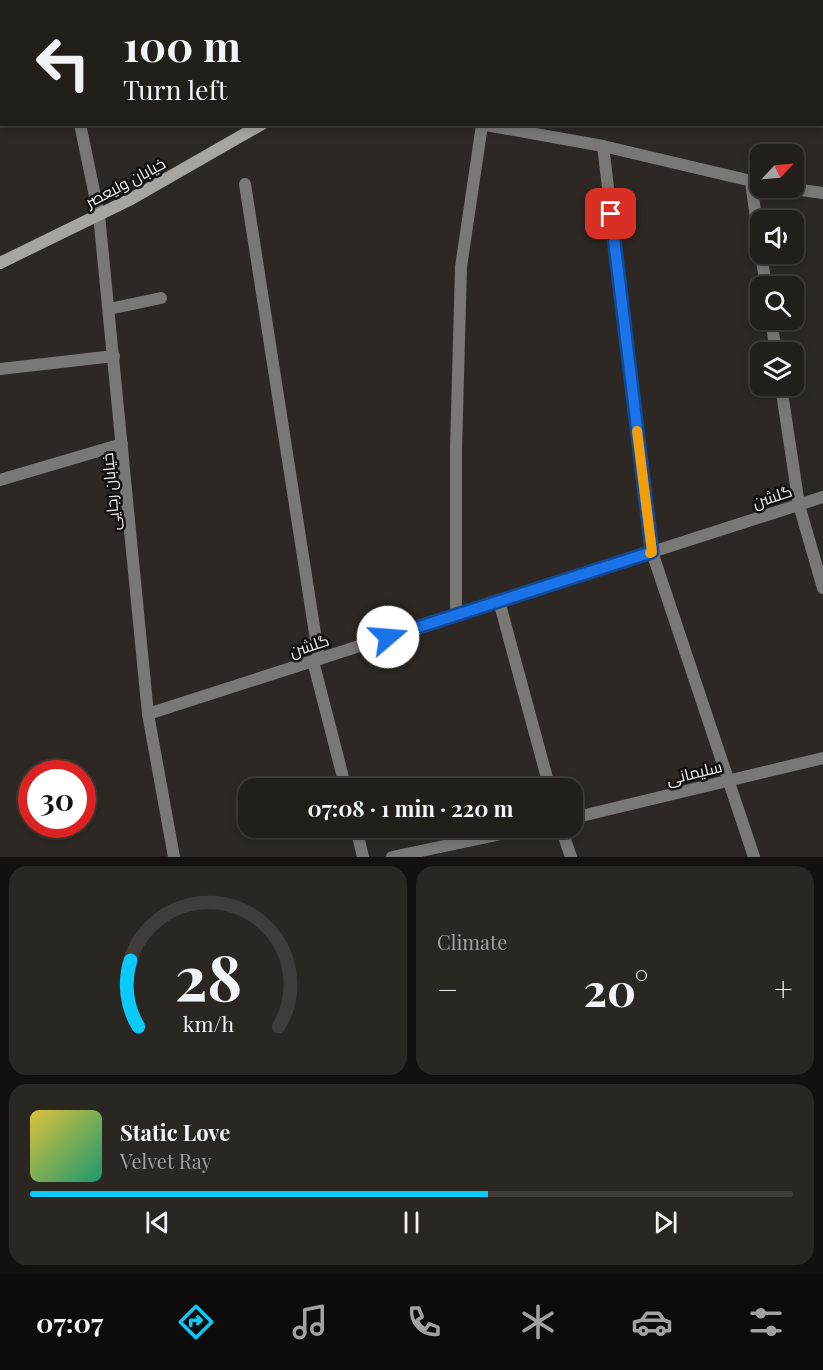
<!DOCTYPE html>
<meta charset="utf-8">
<style>
:root{--surface:#221e1a;--page:#2a2723;--text:#f1f3f6;--muted:#a2a2a2;--line:#3f3c39;--accent:#09cafa}
body{margin:0;font-family:"Playfair Display",Cairo,serif;background:var(--page);color:var(--text);height:100vh;display:flex;flex-direction:column;font-size:22px;white-space:nowrap}
*{box-sizing:border-box;margin:0}
p{font-size:20px;color:var(--muted)}
.icon{flex:none;width:33px;height:33px;fill:none;stroke:currentColor;stroke-width:2;stroke-linecap:round;stroke-linejoin:round}
.map{position:relative;height:857px;overflow:hidden}
.drawer{display:flex;flex-direction:column;gap:9px;padding:9px;background:#13100e;flex:1}
.drawer>*{flex:none}
.hud{position:absolute;left:0px;top:0px;width:824px;height:126px;box-shadow:0 3px 9px #0003,0 0 0 2px var(--line);background:#221e1a;color:var(--text);overflow:hidden}
.needle{width:39px;rotate:64deg}
.controls{position:absolute;left:750px;top:144px;display:grid;gap:12px}
.controls a{display:grid;place-items:center;width:54px;height:54px;border-radius:12px;background:var(--surface);box-shadow:0 3px 9px #0003,0 0 0 2px var(--line);font-size:30px}
.speed{position:absolute;left:18px;top:760px;display:flex;gap:12px;font-size:30px;font-weight:700;text-align:center}
.speed>*{display:grid;place-content:center;width:78px;height:78px;border-radius:50%;background:var(--surface);box-shadow:0 3px 9px #0003,0 0 0 2px var(--line);line-height:1}
.speed .limit{border:9px solid #d22;background:#fff;color:#111}
.pin{position:absolute;display:grid;place-items:center;width:51px;height:51px;color:#fff;margin:-26px;border-radius:12px;box-shadow:0 3px 9px #0006}
.me{position:absolute;width:66px;margin:-33px;rotate:72deg;stroke-linejoin:round;filter:drop-shadow(0 0 4px #0008)}
.turn{display:flex;align-items:center;gap:21px;height:126px;padding:0 24px;font-size:27px}
.turn .icon{width:78px;height:78px;stroke-width:2.5}
.turn b{display:block;font-size:42px;line-height:51px}
.big{font-size:45px;font-weight:700;line-height:1.1}
.drawer .widget{flex:1;display:flex;flex-direction:column;justify-content:center;gap:9px;min-width:0;padding:0 21px;border-radius:18px;background:var(--page)}
.drawer .dial{align-items:center;gap:0}
.dial svg{height:156px;overflow:visible;fill:none;stroke:var(--line);stroke-width:7;stroke-linecap:round;text-anchor:middle}
.dial text{fill:var(--text);stroke:none}
.song{display:flex;align-items:center;gap:18px}
.cover{width:72px;height:72px;border-radius:9px;background:linear-gradient(135deg,hsl(50 70% 55%),hsl(160 70% 35%))}
.played{height:6px;border-radius:3px;background:linear-gradient(90deg,var(--accent) 60%,var(--line) 60%)}
.keys{display:flex;justify-content:space-around;direction:ltr}
.heat{display:flex;justify-content:space-between;align-items:center;font-size:33px;direction:ltr}
.drawer .tiles{flex:1;display:grid;gap:9px;grid-template-columns:1fr 1fr}
.widget:last-child{grid-column:span 2}
.trip{position:absolute;left:238px;top:778px;width:345px;height:60px;border-radius:18px;background:var(--surface);box-shadow:0 3px 9px #0003,0 0 0 2px var(--line);font-weight:700;line-height:60px;text-align:center}
.dock{display:flex;height:96px;justify-content:space-around;align-items:center;background:#0e0c0a;color:var(--muted)}
.dock .icon{width:42px;height:42px}
.dock .selected{color:var(--accent)}
.dock b{font-size:27px;color:var(--text)}
.map>svg:first-child{display:block}
</style>
<div class="map">
<svg width="823" height="857" viewBox="0 0 823 857">
<rect width="100%" height="100%" fill="#2d2823"/>
<g fill="none" stroke-linecap="round" stroke-linejoin="round">
<g stroke="#7a7875" stroke-width="12">
<polyline points="198,0 198,2"/>
<polyline points="603,146 652,552 754,857"/>
<polyline points="751,182 760,247"/>
<polyline points="245,184 319,659"/>
<polyline points="761,254 766,286"/>
<polyline points="109,309 161,298"/>
<polyline points="771,320 776,352"/>
<polyline points="0,369 114,356"/>
<polyline points="781,386 799,505 823,588"/>
<polyline points="0,480 122,444"/>
<polyline points="499,601 550,789"/>
<polyline points="456,615 456,450 461,267 482,125"/>
<polyline points="313,661 346,789"/>
<polyline points="148,714 823,497"/>
<polyline points="573,818 823,758"/>
<polyline points="356,828 363,857"/>
<polyline points="561,828 571,857"/>
<polyline points="392,857 530,828"/>
</g>
<g stroke="#7a7875" stroke-width="12">
<polyline points="51,0 51,2"/>
<polyline points="80,124 99,215 148,714 174,857"/>
<polyline points="480,124 603,146 760,183"/>
<polyline points="787,188 823,193"/>
</g>
<g stroke="#a8a4a0" stroke-width="12">
<polyline points="489,2 492,0"/>
<polyline points="551,2 555,0"/>
<polyline points="0,263 131,199 262,124"/>
</g>
</g>
<g fill="none" stroke-linecap="round" stroke-linejoin="round">
<defs>
<polyline id="route" points="388,637 652,552 611,214"/>
</defs>
<use href="#route" stroke="#114b97" stroke-width="15"/>
<use href="#route" stroke="#1a73e8" stroke-width="10"/>
<polyline stroke="#f59e0b" stroke-width="10" points="637,431 652,552 650,553"/>
</g>
<g text-anchor="middle" dominant-baseline="central" stroke-width="5" stroke-linejoin="round" paint-order="stroke">
<g font-size="16" fill="#f2efec" stroke="#13110f">
<text transform="translate(125 182) rotate(-28)">خیابان ولیعصر</text>
<text transform="translate(110 492) rotate(-95)">خیابان رجایی</text>
<text transform="translate(772 496) rotate(-18)">گلشن</text>
<text transform="translate(309 645) rotate(-18)">گلشن</text>
<text transform="translate(694 772) rotate(-14)">سلیمانی</text>
</g>
</g>
</svg>
<div class="controls">
<a><svg class="needle" viewBox="-14 -14 28 28"><path d="M0-13l5 13h-10z" fill="#e53935"/><path d="M0 13l5-13h-10z" fill="#a2a2a2"/></svg></a>
<a><svg class="icon" aria-label="sound" viewBox="0 0 24 24"><path d="M4 9h4l5-4v14l-5-4H4zM17 9q2 3 0 6"/></svg></a>
<a><svg class="icon" aria-label="search" viewBox="0 0 24 24"><circle cx="10" cy="10" r="6"/><path d="M15 15l6 6"/></svg></a>
<a><svg class="icon" aria-label="layers" viewBox="0 0 24 24"><path d="M12 4l9 5-9 5-9-5zM3 14l9 5 9-5"/></svg></a>
</div>
<div class="speed"><div class="limit">30</div></div>
<div class="pin" style="left:611px;top:214px;background:#d93025"><svg class="icon" aria-label="arrive" viewBox="0 0 24 24"><path d="M6 21V4h12l-3 4 3 4H6"/></svg></div>
<svg class="me" style="left:388px;top:637px" viewBox="-20 -20 40 40"><circle r="19" fill="#fff"/><path d="M0-13L10 11 0 6-10 11z" fill="#1a73e8"/></svg>
<div class="trip">07:08 · 1 min · 220 m</div>
<div class="hud">
<div class="turn"><svg class="icon" aria-label="left" viewBox="0 0 24 24"><path d="M17 20v-9H6M10 6l-5 5 5 5"/></svg><div><b>100 m</b>Turn left</div></div>
</div>
</div>
<section class="drawer">
<div class="tiles">
<div class="widget dial"><svg viewBox="0 0 100 80">
<path d="M14 69A42 42 0 1 1 86 69"/>
<path d="M14 69A42 42 0 0 1 10 35" stroke="#09cafa"/>
<text x="50" y="56" font-size="32" font-weight="700">28</text>
<text x="50" y="72" font-size="11">km/h</text>
</svg></div>
<div class="widget"><p>Climate</p>
<div class="heat"><a>−</a><b class="big">20°</b><a>+</a></div>
</div>
<div class="widget">
<div class="song"><i class="cover"></i><div><b>Static Love</b><p>Velvet Ray</p></div></div>
<div class="played"></div>
<div class="keys"><svg class="icon" aria-label="previous" viewBox="0 0 24 24"><path d="M18 5L8 12l10 7zM5 5v14"/></svg><svg class="icon" aria-label="pause" viewBox="0 0 24 24"><path d="M8 5v14M16 5v14"/></svg><svg class="icon" aria-label="next" viewBox="0 0 24 24"><path d="M6 5l10 7-10 7zM19 5v14"/></svg></div>
</div>
</div>
</section>
<nav class="dock">
<b>07:07</b>
<svg class="icon selected" aria-label="directions" viewBox="0 0 24 24"><path d="M12 3l9 9-9 9-9-9zM9 14v-3h6M13 9l2 2-2 2"/></svg>
<svg class="icon" aria-label="music" viewBox="0 0 24 24"><path d="M9 18V5l10-2v13"/><circle cx="6" cy="18" r="3"/><circle cx="16" cy="16" r="3"/></svg>
<svg class="icon" aria-label="phone" viewBox="0 0 24 24"><path d="M5 4h4l2 5-3 2q2 4 5 5l2-3 5 2v4C11 20 4 13 5 4z"/></svg>
<svg class="icon" aria-label="climate" viewBox="0 0 24 24"><path d="M12 3v18M4 7l16 10M4 17L20 7"/></svg>
<svg class="icon" aria-label="car" viewBox="0 0 24 24"><path d="M5 17H2v-5l4-1 3-4h7l3 4 3 1v5h-3M9 17h6M6 11h13"/><circle cx="7" cy="17" r="2"/><circle cx="17" cy="17" r="2"/></svg>
<svg class="icon" aria-label="filters" viewBox="0 0 24 24"><path d="M4 7h16M4 17h16"/><circle cx="9" cy="7" r="2"/><circle cx="15" cy="17" r="2"/></svg>
</nav>
